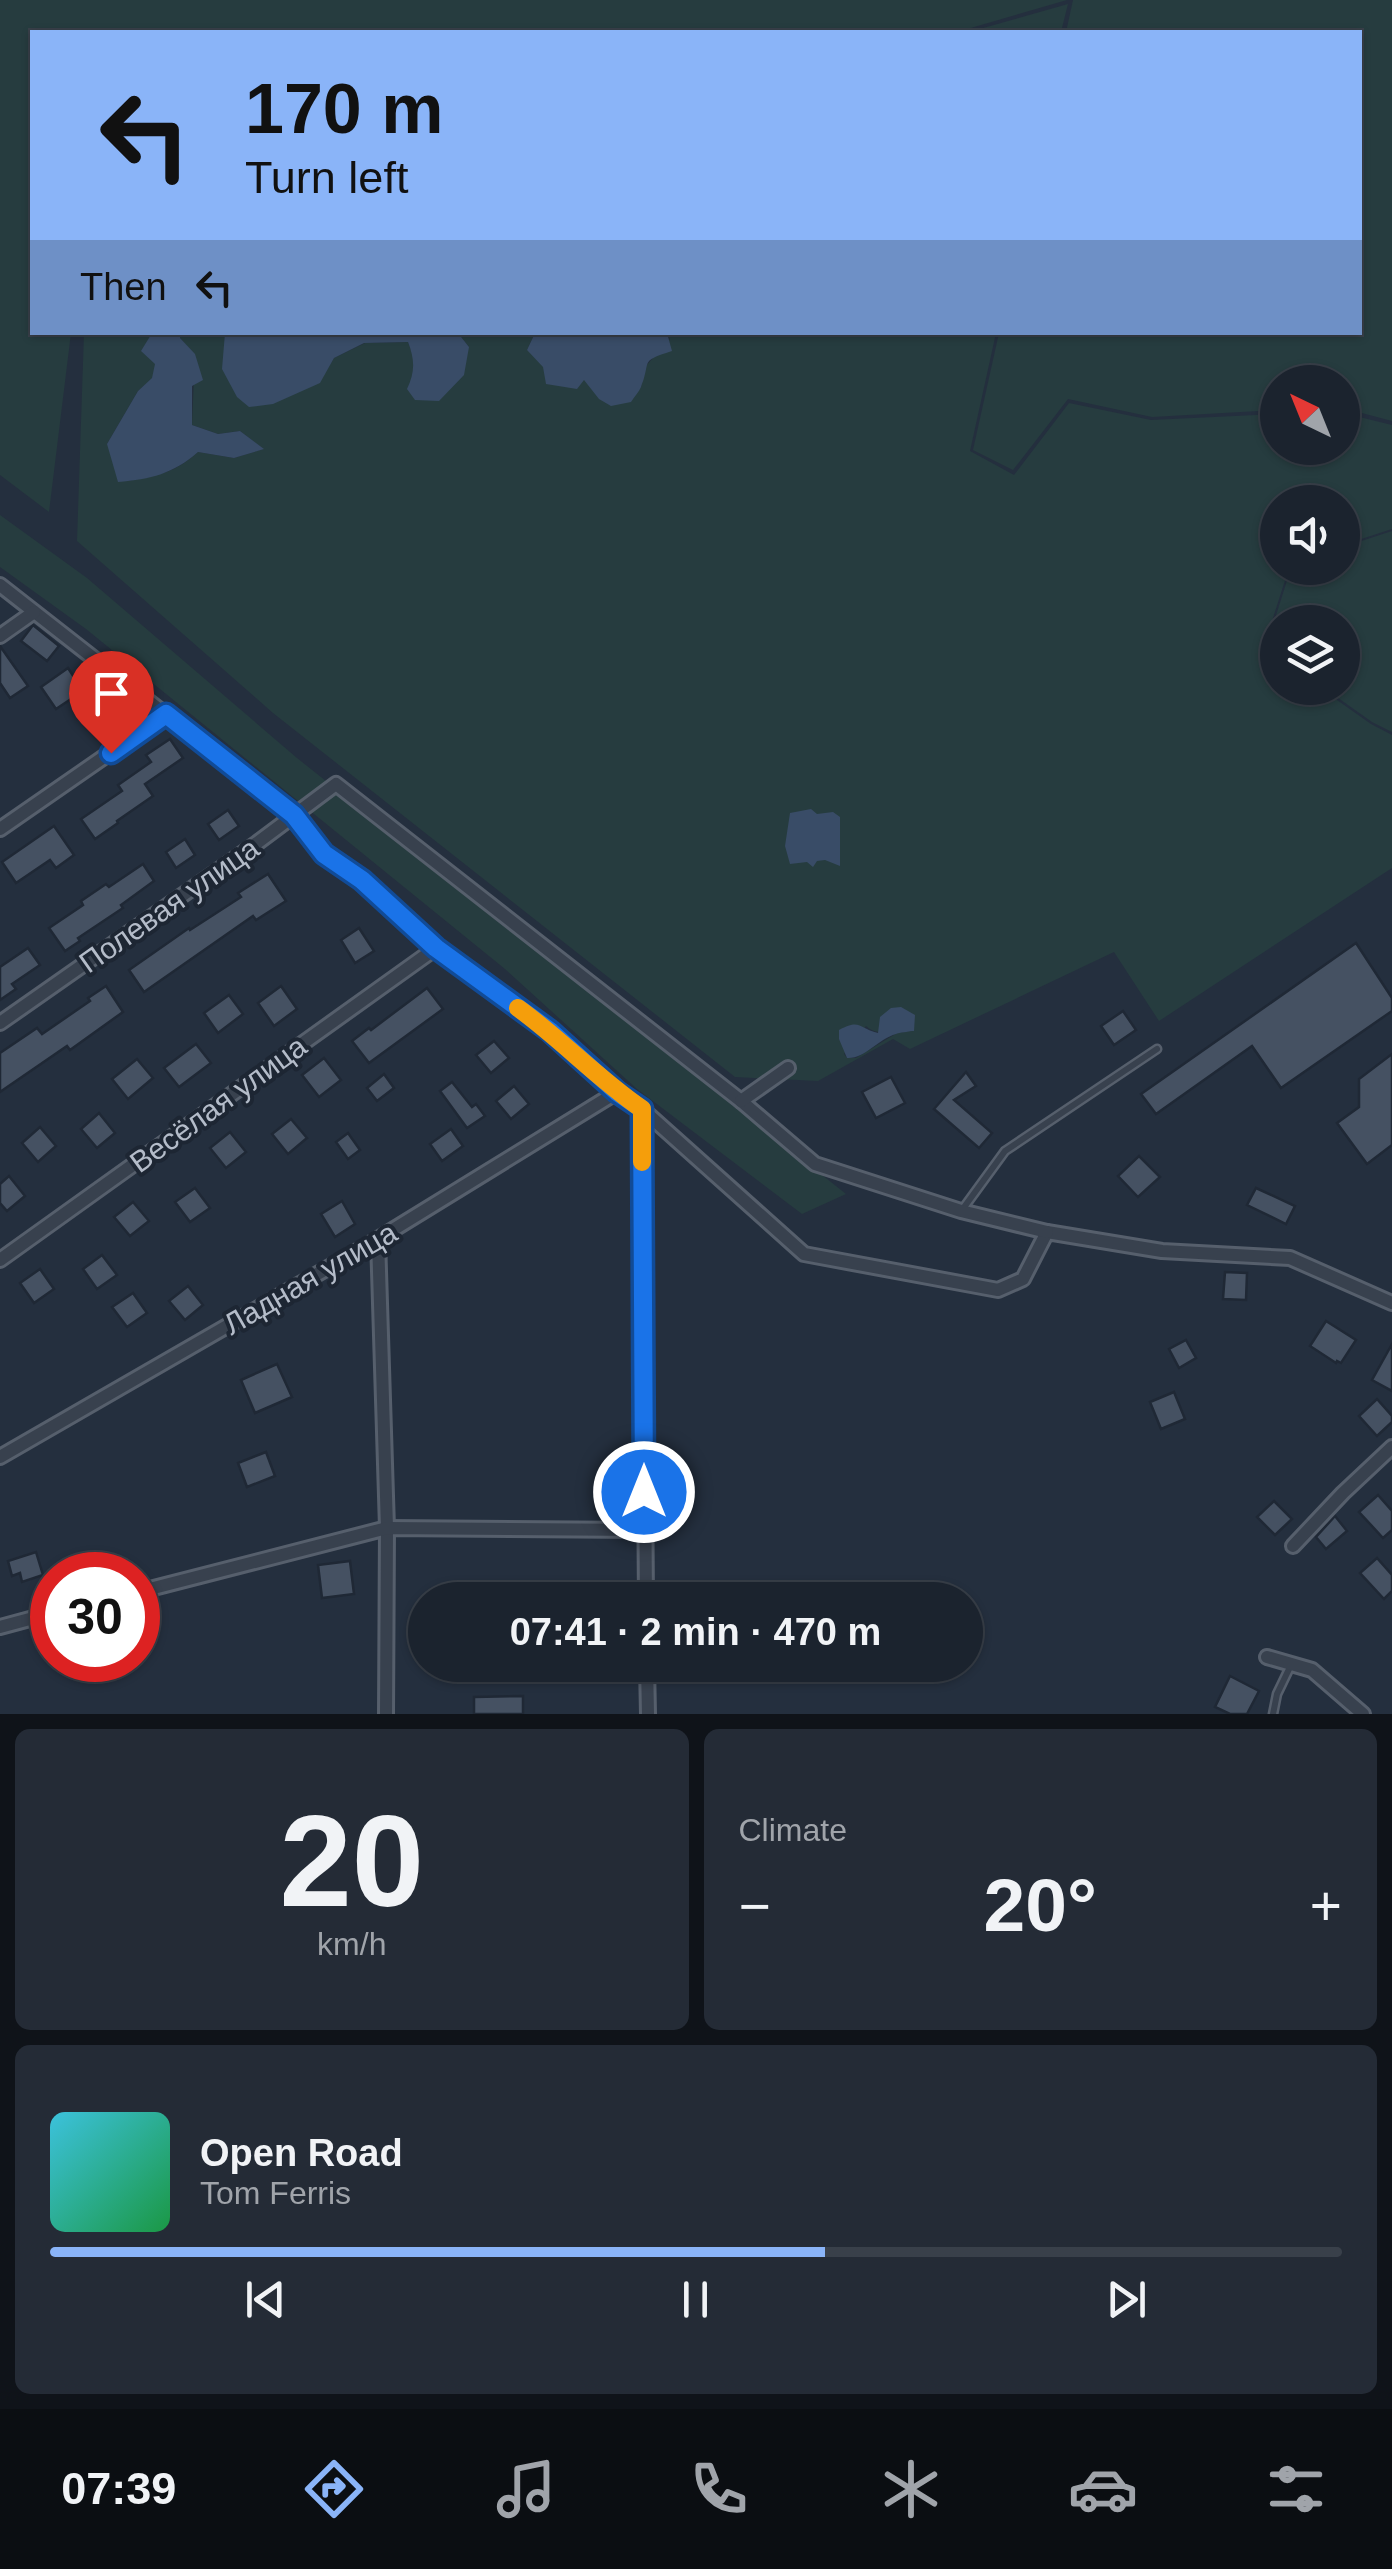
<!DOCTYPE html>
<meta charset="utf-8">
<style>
:root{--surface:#1b232e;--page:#242b36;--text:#f1f3f6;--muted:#a0a4aa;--line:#39404a;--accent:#8ab4f8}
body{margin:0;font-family:Arial,sans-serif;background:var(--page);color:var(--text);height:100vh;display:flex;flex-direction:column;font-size:38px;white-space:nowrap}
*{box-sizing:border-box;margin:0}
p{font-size:32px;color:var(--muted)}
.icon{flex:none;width:55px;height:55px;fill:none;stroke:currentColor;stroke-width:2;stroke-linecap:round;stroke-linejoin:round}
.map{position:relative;height:1714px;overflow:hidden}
.details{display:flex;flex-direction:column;gap:15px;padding:15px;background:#0f1319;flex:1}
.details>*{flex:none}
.guide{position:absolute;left:30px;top:30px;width:1332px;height:305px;border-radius:0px;box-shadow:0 2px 8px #0004,0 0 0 2px var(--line);background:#8ab4f8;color:#111;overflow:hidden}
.needle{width:65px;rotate:317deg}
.controls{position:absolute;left:1260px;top:365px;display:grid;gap:20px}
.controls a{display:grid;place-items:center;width:100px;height:100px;border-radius:50%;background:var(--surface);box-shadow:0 2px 8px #0004,0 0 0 2px var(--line);font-size:50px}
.speed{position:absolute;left:30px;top:1552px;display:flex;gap:20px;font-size:50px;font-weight:700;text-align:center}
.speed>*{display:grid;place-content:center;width:130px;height:130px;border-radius:50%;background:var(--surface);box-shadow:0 2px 8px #0004,0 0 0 2px var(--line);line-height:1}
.speed .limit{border:15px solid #d22;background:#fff;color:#111}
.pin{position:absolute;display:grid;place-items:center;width:85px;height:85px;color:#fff;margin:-102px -42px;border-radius:50% 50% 50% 0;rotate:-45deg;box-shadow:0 0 10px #0007}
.pin .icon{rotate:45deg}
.me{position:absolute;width:110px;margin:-55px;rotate:0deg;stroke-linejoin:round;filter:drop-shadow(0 0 8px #0008)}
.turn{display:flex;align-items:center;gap:35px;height:210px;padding:0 50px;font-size:45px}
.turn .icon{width:130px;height:130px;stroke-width:2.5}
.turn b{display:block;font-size:70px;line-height:85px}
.then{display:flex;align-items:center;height:95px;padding:0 50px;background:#0003;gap:20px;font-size:38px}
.big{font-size:75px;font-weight:800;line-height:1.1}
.details .widget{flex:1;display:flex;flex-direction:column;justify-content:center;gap:15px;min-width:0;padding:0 35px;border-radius:15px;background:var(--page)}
.details .dial{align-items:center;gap:0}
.dial b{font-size:130px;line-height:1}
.song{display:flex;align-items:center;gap:30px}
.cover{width:120px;height:120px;border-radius:15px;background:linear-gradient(135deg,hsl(190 70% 55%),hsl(140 70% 35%))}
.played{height:10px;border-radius:5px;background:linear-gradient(90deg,var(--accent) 60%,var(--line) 60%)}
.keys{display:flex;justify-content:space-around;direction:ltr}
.heat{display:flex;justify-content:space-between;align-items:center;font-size:55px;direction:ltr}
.details .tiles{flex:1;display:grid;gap:15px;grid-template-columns:1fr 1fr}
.widget:last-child{grid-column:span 2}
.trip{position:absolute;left:408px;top:1582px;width:575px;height:100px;border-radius:50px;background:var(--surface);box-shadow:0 2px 8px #0004,0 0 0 2px var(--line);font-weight:800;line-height:100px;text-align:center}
.menu{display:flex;height:160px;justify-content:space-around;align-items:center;background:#0b0e12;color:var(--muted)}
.menu .icon{width:70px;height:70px}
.menu .current{color:var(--accent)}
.menu b{font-size:45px;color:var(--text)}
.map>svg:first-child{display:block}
</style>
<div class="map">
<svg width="1392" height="1714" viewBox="0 0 1392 1714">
<rect width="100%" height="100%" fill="#242f3e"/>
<g fill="#263c3f" fill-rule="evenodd">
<polygon points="0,0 1067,0 957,32 32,32 32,332 71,333 49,512 0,475"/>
<polygon points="1073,0 1392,0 1392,421 1343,408 1342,382 1278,382 1277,410 1152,417 1068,399 1013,470 973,450 999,333 1360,332 1360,32 1066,32"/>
<polygon points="1068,4 1061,32 969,32"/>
<path d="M181,332L225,333L226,336L319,383L334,358L365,343L408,342L414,358L413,376L469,347L458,333H535L527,350L584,379L599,398L641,387L645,367L670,339L667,333H996L970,451L1014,475L1069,403L1151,420L1277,414L1278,448H1342L1343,413L1392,425V529L1343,545L1342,502H1278V568H1289L1264,646L1277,658L1278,688H1320L1371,724L1392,735V868L1159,1021L1114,952L910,1049L893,1039L818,1081L735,1077L273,713L77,541L84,333H152L142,351L156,364L153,378L138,391L107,444L129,481C161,473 172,475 198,452L234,458L263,449L240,431L218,434L192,425L195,355L180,338ZM866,1026C878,1037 898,1032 914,1031L897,1033L856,1058H847L844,1054Z"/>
<polygon points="0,515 87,578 297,758 846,1194 802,1214 637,1089 505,969 86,629 0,567"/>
<polygon points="1392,531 1392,732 1372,722 1324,688 1342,688 1342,622 1278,622 1277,655 1266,647 1291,568 1342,568 1343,547"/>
</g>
<g fill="#394c67">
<path d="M181,332L180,338L195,354L203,380L192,386V425L218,434L240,431L264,449L234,458L198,452C173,474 151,479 118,482L107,444L138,391L152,378L155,364L141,351L152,333Z"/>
<path d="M225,333H458L469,347L464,375L439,401L415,400L407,389C415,372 415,360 408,342L364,343L334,358L320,383L273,404L249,407L237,397L222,369Z"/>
<path d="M667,333L672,351C638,362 652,360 641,387C639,392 634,397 631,402L611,406L599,399L584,380L577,389L546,384L543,367L527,350L535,333Z"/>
<polygon points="811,809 817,814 833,812 840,817 840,866 825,860 817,861 813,867 807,862 790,864 785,846 790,813"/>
<path d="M901,1007L915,1015L914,1031C911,1031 898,1033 896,1034C878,1039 865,1059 847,1058L839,1039V1030C861,1018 859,1029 878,1033L880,1017L891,1008Z"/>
</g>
<g fill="#455162" stroke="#1f2835" stroke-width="2.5">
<polygon points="33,625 59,646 47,661 21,641"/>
<polygon points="0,646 28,686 10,698 0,683"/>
<polygon points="68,668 83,691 56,709 41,687"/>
<polygon points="113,701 129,717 110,737 94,722"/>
<polygon points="170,739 183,758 145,784 153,796 117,821 118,823 95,839 81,819 122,791 118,785 151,762 146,755"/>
<polygon points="228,810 239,826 219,840 208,824"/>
<polygon points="54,826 74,855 56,868 50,860 16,883 2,862"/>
<polygon points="185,839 195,855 176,868 166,852"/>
<polygon points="143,864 154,881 121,905 123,908 78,938 80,941 65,951 49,928 83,905 81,901 106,884 109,887"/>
<polygon points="268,874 286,901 256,920 253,916 144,992 129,970 189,928 190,930 241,897 238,893"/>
<polygon points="359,928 374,951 355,963 341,940"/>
<polygon points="1356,943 1392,998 1392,1011 1281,1088 1252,1046 1156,1114 1141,1094"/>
<polygon points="28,948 40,965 12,984 16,989 0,1000 0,967"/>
<polygon points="106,986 123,1012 70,1050 67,1046 0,1092 0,1053 37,1028 42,1034 90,1001 88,998"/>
<polygon points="281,986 297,1009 274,1026 258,1003"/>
<polygon points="427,988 443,1009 369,1063 352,1041 369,1028 371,1030"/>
<polygon points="229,995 243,1014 218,1033 204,1013"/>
<polygon points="1123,1011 1136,1030 1114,1045 1101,1026"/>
<polygon points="494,1041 509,1058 491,1073 476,1055"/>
<polygon points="196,1044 211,1063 179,1087 164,1068"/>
<polygon points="1392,1054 1392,1145 1367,1164 1337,1123 1359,1107 1359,1079"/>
<polygon points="324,1058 341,1080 319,1097 302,1075"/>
<polygon points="137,1059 153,1078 128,1099 112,1079"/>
<polygon points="966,1072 976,1086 954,1100 992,1133 979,1148 934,1109"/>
<polygon points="384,1074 394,1088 377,1101 367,1088"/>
<polygon points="891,1077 905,1103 876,1118 862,1092"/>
<polygon points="452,1082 472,1107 476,1104 485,1116 467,1128 440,1091"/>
<polygon points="514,1086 529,1104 511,1119 496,1101"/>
<polygon points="99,1113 115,1133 97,1148 81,1129"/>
<polygon points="291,1119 307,1138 288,1154 272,1134"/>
<polygon points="40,1127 56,1146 38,1162 22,1143"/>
<polygon points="451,1129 463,1146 442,1161 430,1144"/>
<polygon points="230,1132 246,1152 226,1168 210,1148"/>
<polygon points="348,1133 360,1150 348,1159 336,1142"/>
<polygon points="1139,1156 1160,1177 1138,1197 1118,1176"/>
<polygon points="9,1176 25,1196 7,1211 0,1203 0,1184"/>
<polygon points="195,1188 210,1208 190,1222 175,1202"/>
<polygon points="1256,1188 1295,1206 1286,1224 1247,1205"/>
<polygon points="342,1201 355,1224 335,1237 321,1214"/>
<polygon points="133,1202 149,1221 130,1236 114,1217"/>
<polygon points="102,1255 117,1275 97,1289 83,1269"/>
<polygon points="40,1269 54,1289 34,1303 20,1283"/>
<polygon points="1225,1272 1247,1273 1246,1300 1223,1299"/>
<polygon points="188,1286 203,1305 185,1320 169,1301"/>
<polygon points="133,1293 147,1313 127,1327 112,1307"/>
<polygon points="1326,1321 1356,1340 1341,1363 1337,1361 1336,1363 1310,1346"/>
<polygon points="1186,1340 1196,1358 1179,1368 1169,1349"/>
<polygon points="1392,1344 1392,1391 1372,1380"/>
<polygon points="277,1364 292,1397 255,1413 241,1380"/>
<polygon points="1174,1392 1185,1419 1161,1429 1150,1402"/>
<polygon points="1377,1399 1392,1416 1392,1422 1377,1436 1359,1416"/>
<polygon points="266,1452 275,1476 247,1487 238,1463"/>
<polygon points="596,1485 616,1486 615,1509 595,1509"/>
<polygon points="1378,1495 1392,1511 1392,1530 1383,1538 1359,1512"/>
<polygon points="1274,1501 1292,1519 1275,1535 1257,1517"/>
<polygon points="1335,1516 1347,1531 1326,1549 1316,1537"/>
<polygon points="36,1552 43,1575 22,1582 20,1573 12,1576 8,1561"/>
<polygon points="1377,1558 1392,1575 1392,1591 1384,1599 1360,1573"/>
<polygon points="350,1561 354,1594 322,1598 318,1565"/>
<polygon points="1230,1676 1259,1691 1247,1714 1230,1714 1215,1707"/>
<polygon points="523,1696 523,1714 474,1714 474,1697"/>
</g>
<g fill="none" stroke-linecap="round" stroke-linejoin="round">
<defs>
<g id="service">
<polyline points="962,1210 1005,1151 1157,1049"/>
<polyline points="1273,1714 1277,1694 1291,1665"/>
</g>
<g id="minor">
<polyline points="0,585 294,815 324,854 362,880 436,948 550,1031 617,1092 642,1109 804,1254 998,1290 1023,1279 1047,1232 1162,1251 1290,1258 1392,1303"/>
<polyline points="0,636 34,612"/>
<polyline points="0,829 166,714"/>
<polyline points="0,1023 257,843 336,784 741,1101 815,1164 961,1211 1047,1232"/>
<polyline points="741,1101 788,1068"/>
<polyline points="642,1109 646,1600"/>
<polyline points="378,1239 387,1528 386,1714"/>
<polyline points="0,1260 436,948"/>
<polyline points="0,1457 378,1239 617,1092"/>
<polyline points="1293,1546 1343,1493 1392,1447"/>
<polyline points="138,1592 387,1528 644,1530"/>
<polyline points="0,1627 52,1613"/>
<polyline points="1267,1657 1312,1670 1363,1714"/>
<polyline points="647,1665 648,1714"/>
</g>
</defs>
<use href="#service" stroke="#565f6c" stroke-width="11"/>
<use href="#minor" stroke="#565f6c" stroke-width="18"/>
<use href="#service" stroke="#38414e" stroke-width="6"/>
<use href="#minor" stroke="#38414e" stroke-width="12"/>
</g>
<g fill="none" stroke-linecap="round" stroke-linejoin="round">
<defs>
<polyline id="route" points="111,753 166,714 294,815 324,854 362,880 436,948 550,1031 617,1092 642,1109 644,1492"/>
</defs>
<use href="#route" stroke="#114b97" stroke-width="25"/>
<use href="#route" stroke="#1a73e8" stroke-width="18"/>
<path stroke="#f59e0b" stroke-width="18" d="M518,1008C561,1039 598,1079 642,1109V1162"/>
</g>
<g text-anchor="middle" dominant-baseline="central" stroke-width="8" stroke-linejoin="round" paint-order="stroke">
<g font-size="30" fill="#b4bcc9" stroke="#1d2633">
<text transform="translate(169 905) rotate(-35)">Полевая улица</text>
<text transform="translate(218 1104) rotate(-36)">Весёлая улица</text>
<text transform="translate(310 1278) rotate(-30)">Ладная улица</text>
</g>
</g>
</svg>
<div class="controls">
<a><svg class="needle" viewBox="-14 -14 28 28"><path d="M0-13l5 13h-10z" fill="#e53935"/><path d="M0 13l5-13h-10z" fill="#a0a4aa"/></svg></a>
<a><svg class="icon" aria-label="sound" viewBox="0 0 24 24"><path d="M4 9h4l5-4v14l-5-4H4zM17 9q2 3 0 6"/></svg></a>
<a><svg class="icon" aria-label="layers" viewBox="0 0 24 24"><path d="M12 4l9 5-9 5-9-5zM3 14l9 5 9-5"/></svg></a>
</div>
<div class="speed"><div class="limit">30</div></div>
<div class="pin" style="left:111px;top:753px;background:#d93025"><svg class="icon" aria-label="arrive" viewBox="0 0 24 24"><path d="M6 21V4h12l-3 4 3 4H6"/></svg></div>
<svg class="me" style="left:644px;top:1492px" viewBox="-20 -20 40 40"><circle r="17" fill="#1a73e8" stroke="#fff" stroke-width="3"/><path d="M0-11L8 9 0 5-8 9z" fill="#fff"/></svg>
<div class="trip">07:41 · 2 min · 470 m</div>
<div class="guide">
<div class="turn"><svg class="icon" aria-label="left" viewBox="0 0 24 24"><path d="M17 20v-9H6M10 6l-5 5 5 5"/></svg><div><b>170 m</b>Turn left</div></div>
<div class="then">Then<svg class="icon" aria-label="left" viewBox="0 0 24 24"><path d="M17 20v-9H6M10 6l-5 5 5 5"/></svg></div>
</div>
</div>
<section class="details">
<div class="tiles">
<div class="widget dial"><b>20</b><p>km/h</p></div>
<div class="widget"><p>Climate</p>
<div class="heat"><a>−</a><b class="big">20°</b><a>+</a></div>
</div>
<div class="widget">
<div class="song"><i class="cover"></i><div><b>Open Road</b><p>Tom Ferris</p></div></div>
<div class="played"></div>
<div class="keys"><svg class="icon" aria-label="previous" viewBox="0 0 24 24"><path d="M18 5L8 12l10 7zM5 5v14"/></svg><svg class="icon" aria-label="pause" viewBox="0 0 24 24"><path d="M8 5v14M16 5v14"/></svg><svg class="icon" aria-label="next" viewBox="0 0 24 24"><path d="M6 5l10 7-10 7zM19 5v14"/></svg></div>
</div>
</div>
</section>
<nav class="menu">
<b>07:39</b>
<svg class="icon current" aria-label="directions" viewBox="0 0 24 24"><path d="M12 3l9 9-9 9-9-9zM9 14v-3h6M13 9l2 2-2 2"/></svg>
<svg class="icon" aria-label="music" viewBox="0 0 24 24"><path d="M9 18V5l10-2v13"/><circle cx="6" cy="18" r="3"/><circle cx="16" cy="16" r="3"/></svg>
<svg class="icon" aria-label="phone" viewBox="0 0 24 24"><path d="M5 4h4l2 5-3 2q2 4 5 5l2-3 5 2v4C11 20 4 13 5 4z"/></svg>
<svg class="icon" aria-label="climate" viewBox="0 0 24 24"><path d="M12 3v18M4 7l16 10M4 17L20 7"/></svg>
<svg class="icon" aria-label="car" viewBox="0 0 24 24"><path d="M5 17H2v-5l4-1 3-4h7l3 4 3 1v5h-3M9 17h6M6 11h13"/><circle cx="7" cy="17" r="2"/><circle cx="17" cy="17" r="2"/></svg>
<svg class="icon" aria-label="filters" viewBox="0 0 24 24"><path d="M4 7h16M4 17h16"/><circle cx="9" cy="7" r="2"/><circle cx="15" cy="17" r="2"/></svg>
</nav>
